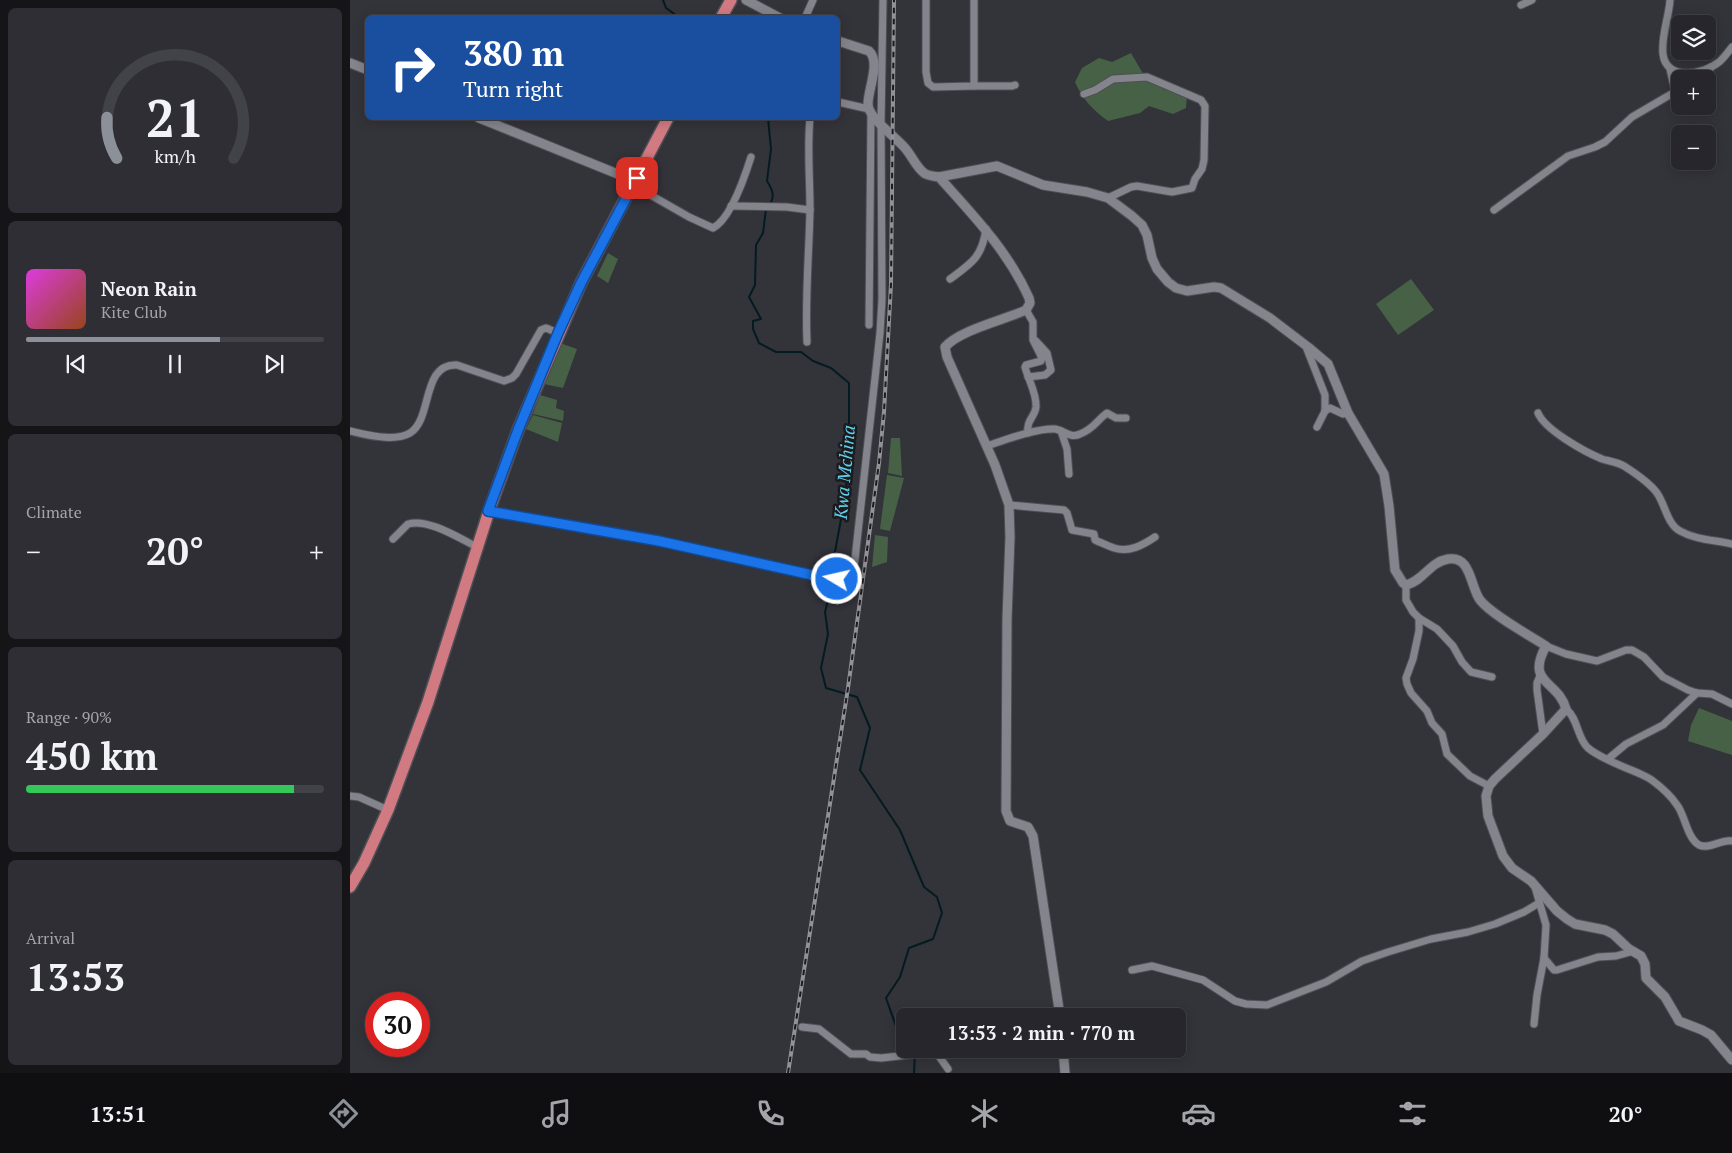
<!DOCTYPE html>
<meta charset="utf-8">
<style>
:root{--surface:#26262c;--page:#2e2e34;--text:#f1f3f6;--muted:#a4a5a9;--line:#424348;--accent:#8c9099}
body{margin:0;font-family:"PT Serif",serif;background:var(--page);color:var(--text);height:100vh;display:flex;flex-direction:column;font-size:19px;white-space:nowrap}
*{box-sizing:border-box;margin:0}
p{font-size:16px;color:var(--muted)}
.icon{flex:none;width:28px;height:28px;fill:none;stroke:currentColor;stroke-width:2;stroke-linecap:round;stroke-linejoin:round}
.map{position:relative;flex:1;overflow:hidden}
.sheet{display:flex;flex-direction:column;gap:8px;padding:8px;background:#151518;width:350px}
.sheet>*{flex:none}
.hud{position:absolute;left:15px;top:15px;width:475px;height:105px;border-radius:8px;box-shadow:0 2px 12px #0003,0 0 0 1px var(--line);background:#1a4fa0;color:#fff;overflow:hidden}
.buttons{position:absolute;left:1321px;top:15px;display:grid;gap:10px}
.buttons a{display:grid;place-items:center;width:45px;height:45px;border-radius:8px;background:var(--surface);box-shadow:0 2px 12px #0003,0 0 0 1px var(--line);font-size:25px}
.speed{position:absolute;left:15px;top:992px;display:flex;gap:10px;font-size:25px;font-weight:700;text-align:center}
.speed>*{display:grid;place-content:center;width:65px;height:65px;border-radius:50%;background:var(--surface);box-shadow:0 2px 12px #0003,0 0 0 1px var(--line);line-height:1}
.speed .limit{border:8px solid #d22;background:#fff;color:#111}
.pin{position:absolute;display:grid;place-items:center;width:42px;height:42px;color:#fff;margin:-21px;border-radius:10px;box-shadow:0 2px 8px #0006}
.me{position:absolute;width:55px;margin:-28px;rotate:279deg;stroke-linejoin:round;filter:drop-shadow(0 0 4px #0008)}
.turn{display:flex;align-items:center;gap:18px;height:105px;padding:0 15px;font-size:22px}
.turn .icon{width:65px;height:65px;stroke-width:2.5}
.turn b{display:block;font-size:35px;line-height:42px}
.big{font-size:38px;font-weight:600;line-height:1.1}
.sheet .widget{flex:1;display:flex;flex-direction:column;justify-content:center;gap:8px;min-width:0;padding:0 18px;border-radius:8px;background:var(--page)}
.sheet .dial{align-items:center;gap:0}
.dial svg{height:130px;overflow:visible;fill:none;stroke:var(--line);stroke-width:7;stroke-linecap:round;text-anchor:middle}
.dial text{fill:var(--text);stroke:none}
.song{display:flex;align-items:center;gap:15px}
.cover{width:60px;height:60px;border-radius:8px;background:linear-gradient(135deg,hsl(300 70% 55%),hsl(20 70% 35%))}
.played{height:5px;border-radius:2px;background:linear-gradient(90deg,var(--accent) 65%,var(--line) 65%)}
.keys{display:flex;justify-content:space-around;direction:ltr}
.heat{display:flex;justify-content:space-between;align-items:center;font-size:28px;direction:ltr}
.charge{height:8px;border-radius:4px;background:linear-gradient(90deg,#34c759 90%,var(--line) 0)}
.trip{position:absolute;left:546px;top:1008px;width:290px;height:50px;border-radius:8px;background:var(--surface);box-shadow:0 2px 12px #0003,0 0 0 1px var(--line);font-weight:600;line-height:50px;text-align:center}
.menu{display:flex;height:80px;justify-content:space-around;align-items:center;background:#0f0f12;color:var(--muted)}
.menu .icon{width:35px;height:35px}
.menu .on{color:var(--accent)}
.menu b{font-size:22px;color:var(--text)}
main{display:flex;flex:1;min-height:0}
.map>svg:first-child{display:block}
</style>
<main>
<section class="sheet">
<div class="widget dial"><svg viewBox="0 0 100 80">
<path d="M14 69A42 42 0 1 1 86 69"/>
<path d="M14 69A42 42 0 0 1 8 44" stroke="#8c9099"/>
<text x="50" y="56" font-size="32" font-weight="700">21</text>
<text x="50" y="72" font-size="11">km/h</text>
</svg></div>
<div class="widget">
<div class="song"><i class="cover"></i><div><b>Neon Rain</b><p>Kite Club</p></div></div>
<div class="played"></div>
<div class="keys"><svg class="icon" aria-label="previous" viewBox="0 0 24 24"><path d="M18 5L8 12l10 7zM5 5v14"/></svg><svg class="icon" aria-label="pause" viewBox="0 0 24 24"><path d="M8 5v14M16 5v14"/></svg><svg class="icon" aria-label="next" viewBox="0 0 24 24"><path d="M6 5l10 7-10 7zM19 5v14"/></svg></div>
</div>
<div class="widget"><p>Climate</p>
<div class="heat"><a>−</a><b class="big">20°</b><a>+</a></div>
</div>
<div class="widget"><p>Range · 90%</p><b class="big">450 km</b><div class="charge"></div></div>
<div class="widget"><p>Arrival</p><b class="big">13:53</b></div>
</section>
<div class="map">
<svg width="1382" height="1073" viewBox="0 0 1382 1073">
<rect width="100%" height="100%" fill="#33333a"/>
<g fill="#476147">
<path d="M781,53L795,77L814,89L837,95L836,108L823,114L799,106L790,113L758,121C743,110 733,100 725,82L732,68L749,58L762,62Z"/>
<polygon points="258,253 268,259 258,283 247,276"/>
<polygon points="1061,279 1084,310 1048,335 1026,304"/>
<polygon points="210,343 227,349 213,388 194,384"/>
<polygon points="190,395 207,400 206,408 214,411 213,421 183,414"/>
<polygon points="183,415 212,423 208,442 176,429"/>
<polygon points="541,438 550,438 552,476 538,473"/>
<polygon points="537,475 554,478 540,531 530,529"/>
<polygon points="525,535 538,537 537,562 522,567"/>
<polygon points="1349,708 1382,721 1382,755 1338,741 1341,725"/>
</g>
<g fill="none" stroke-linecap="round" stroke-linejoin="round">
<g stroke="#041b21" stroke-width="2">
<polyline points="313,0 316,8 330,18"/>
<path d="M418,118L421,149L417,181C422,189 426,197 419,205"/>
<polyline points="416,209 413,233 406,245 405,285 399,297 411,319 403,321 403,329 409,343 426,352 451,352 463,361 481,368 499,383 499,437 496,492 480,579 481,588 475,612 478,634 471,668 476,688 507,697 520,728 510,770 550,830 574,887 587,897 592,913 583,939 559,948 550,977 536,998 546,1026 555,1033"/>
<polyline points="563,1049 565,1053 564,1073"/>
</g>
<defs>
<g id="minor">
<polyline points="576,0 576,72 578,83 583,87 624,86 624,0"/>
<path d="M1320,0C1319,17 1311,36 1313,54C1316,81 1353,75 1369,62C1374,58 1378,52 1382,47"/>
<polyline points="1171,5 1182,0"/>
<polyline points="455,18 463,0"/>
<polyline points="1320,69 1325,91"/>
<polyline points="1349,79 1358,73 1361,67"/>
<polyline points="624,86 662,86 665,85"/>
<polyline points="734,94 745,90 763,79 797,77 851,100 855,106 854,160 852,169 845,179 842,188 822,192 787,186 781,187 758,198"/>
<polyline points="488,102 519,109"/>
<path d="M283,185L339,217L363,228C381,219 395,176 401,157"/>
<polyline points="381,206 437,207 460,210"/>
<polyline points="1144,210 1218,156 1245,147 1255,142 1282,117 1330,89"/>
<path d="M600,279C622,263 632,257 636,229"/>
<path d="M676,310L683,322V340L692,358L691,361L676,365L675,367C678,379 687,394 686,407C685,417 676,420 678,433"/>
<polyline points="519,325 521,113"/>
<path d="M457,342C455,297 459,254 460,210C460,179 457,148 460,118"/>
<polyline points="955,344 975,395 975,411 967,427"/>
<polyline points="678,377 695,375 701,370 697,353 686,341"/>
<polyline points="975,411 980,408 993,414 998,413"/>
<path d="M1188,413C1195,430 1235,452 1252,459C1259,461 1267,462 1274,466C1285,473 1299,482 1307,493C1315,504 1317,524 1330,531C1346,540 1365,540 1382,544"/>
<path d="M0,431C16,435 45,442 60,433C83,419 71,363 107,365L154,381L162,378L166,374L191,330L196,328L208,333"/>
<polyline points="711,431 717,449 719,474"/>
<path d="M637,446C655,440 686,428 705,429C714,430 720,439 730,434C744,429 747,420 757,413L766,418H776"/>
<path d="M659,505L714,510L717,513L722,530L744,534L745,540C752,543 758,546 764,548C779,553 793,545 805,537"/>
<polyline points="139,511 309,541 480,579 492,579 500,577 504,568 530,333 532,299 531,123 533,0"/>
<path d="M43,539L58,524C78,518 109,538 127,547"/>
<polyline points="1056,585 1056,600 1063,612 1069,618 1087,629 1103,646 1112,662 1121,672 1142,677"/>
<polyline points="1069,618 1069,631 1063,659 1056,678 1057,684 1061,693 1077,711 1082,723 1092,734 1097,754 1120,776 1139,786"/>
<polyline points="1196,646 1216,654 1247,661 1276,650 1282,650 1294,657 1313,677 1338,690 1347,693 1362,694 1382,704"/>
<polyline points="1190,676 1187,683 1187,690 1193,734"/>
<path d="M1216,709C1228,718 1227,738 1238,748C1250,758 1271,766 1286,772C1292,775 1298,777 1303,781C1311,787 1321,796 1327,805C1335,815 1337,838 1349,845C1359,850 1371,839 1382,841"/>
<polyline points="1258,759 1276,744 1313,725 1347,693"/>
<polyline points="0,796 9,797 38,810"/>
<polyline points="1194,958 1204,970 1207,970 1248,957 1266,956 1284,951"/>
<polyline points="782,970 802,966 853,980 885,1001 896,1004 917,1005 976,982 1012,961 1038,952 1081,939 1118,932 1145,924 1174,912 1189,903"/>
<polyline points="1184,1024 1187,995 1194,958 1196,925 1185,887"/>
<polyline points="452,1027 469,1029 501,1054 516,1054 520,1057 531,1058 586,1052 598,1069"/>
</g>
<g id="tertiary">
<polyline points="396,0 430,18"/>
<path d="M488,41L519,51C531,62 518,89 518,104C518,118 546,137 555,148C562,156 566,167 574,173C578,176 583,176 589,177C623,215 658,251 679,298L680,303L676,310C654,320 610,330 595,347L597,357L645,465L659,505L660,537L657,619L656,811L660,821L678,827L683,836L710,1016"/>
<polyline points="0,63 18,70"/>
<polyline points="129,118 285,181"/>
<path d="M589,177L647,166L693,185L737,192L758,198L782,216L792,225L797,235L802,258L807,269L818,282L826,288L837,291L864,287L871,288L920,318L958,347L978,364L998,413L1034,474L1039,506L1045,570L1053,583L1056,585C1073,581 1080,562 1098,559C1121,555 1120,586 1130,600C1142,615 1179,635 1196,646C1175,684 1208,680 1216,709L1193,734L1145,779L1139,786L1136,796L1138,816L1153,856L1162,868L1181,881L1207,911L1217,919L1225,924L1255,930L1263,934L1279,949L1291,956L1295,964L1296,978L1315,997L1329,1021L1352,1030L1361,1035L1382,1060"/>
<polyline points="713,1049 715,1073"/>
</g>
<g id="trunk">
<polyline points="371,18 381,0"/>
<polyline points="0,887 14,863 38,810 78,702 139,511 168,430 231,283 318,118"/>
</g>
</defs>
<use href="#minor" stroke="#4f4f55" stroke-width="9"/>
<use href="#tertiary" stroke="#4f4f55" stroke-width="11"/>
<use href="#trunk" stroke="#4f4f55" stroke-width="14"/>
<use href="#minor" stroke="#84848d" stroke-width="7"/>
<use href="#tertiary" stroke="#84848d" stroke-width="9"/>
<use href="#trunk" stroke="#d27a82" stroke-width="11"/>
<defs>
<polyline id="rail" points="438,1073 498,688 529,463 534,412 541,284 544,0"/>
</defs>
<use href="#rail" stroke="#919197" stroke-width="4"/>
<use href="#rail" stroke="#1b1b1f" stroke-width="2" stroke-dasharray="5.5" stroke-linecap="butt"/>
</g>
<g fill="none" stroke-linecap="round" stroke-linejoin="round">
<defs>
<polyline id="route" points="287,178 231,283 208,333 168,430 138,511 309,541 480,579 487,579"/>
</defs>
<use href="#route" stroke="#114b97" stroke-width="12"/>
<use href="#route" stroke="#1a73e8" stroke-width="9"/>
</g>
<g text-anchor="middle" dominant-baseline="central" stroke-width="5" stroke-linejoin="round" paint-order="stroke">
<g font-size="18" font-style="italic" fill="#5fd1ed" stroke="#1b1b1f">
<text transform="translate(494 472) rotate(-85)">Kwa Mchina</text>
</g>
</g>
</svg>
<div class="buttons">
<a><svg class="icon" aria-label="layers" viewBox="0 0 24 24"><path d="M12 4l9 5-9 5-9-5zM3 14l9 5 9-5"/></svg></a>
<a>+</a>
<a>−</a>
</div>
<div class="speed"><div class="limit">30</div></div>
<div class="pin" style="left:287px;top:178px;background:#d93025"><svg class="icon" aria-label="arrive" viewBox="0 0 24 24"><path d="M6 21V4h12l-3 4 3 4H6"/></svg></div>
<svg class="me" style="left:487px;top:579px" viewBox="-20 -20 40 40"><circle r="17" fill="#1a73e8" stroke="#fff" stroke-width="3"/><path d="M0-11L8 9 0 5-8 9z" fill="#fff"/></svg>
<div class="trip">13:53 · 2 min · 770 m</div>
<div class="hud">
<div class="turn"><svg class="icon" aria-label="right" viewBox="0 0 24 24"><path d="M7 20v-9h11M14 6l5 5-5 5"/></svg><div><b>380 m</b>Turn right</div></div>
</div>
</div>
</main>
<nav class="menu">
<b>13:51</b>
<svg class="icon on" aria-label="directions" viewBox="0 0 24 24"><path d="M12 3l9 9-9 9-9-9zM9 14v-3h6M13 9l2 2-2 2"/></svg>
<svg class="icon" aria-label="music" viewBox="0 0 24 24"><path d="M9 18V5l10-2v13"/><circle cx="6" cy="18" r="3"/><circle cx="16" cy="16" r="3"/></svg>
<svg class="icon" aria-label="phone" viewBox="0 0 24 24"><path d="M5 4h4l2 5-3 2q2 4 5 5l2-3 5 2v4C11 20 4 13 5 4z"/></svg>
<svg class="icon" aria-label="climate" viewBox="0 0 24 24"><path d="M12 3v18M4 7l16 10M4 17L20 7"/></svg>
<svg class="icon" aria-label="car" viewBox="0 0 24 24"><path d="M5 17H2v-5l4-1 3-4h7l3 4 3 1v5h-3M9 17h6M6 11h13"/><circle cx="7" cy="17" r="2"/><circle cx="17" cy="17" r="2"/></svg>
<svg class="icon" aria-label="filters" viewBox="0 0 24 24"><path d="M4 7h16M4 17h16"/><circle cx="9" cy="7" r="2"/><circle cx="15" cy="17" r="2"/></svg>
<b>20°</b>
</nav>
